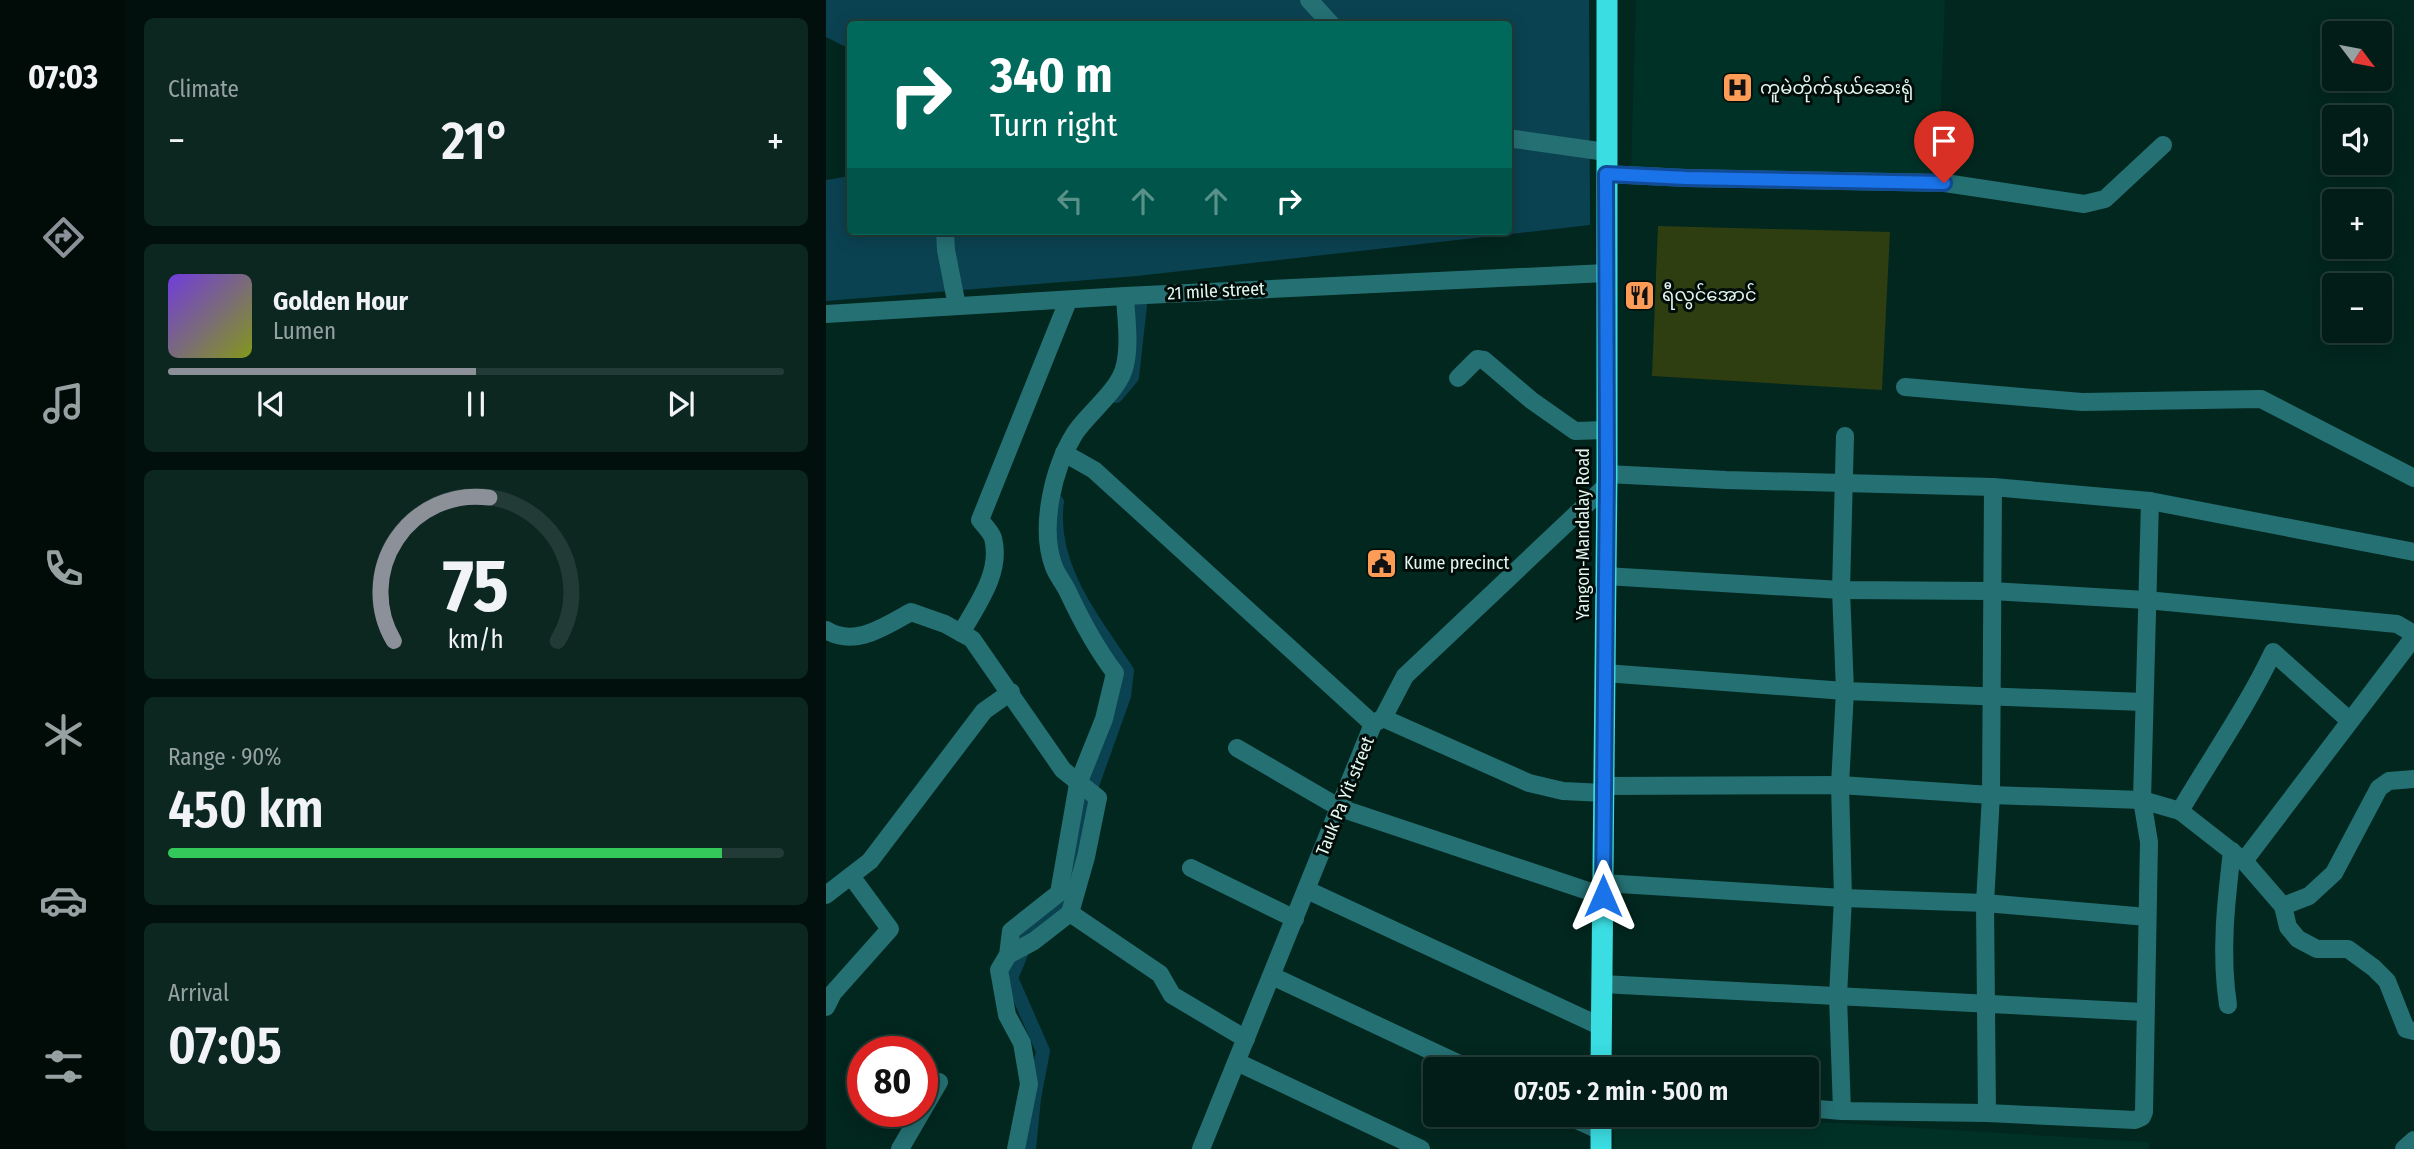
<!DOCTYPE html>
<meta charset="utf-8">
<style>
:root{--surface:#021d17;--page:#0c2620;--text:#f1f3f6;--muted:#96a2a1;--line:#233b36;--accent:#8c9099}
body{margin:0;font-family:"Fira Sans Condensed","Noto Sans Myanmar",sans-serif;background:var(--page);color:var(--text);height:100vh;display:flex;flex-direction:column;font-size:26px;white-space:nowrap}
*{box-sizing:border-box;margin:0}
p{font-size:23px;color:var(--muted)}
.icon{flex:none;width:38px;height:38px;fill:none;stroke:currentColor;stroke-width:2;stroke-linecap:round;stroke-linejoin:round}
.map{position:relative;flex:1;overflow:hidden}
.panel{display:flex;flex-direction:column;gap:18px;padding:18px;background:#01100d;width:700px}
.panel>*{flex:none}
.hud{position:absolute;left:21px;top:21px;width:665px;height:214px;border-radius:7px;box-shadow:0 4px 18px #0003,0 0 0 2px var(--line);background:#00695c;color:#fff;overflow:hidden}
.needle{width:46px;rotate:122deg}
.controls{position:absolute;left:1496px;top:21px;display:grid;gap:14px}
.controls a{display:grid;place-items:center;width:70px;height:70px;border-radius:7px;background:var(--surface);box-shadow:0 4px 18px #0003,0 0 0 2px var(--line);font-size:35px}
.speed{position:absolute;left:21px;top:1036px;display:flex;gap:14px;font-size:35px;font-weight:700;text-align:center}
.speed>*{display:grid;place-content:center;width:91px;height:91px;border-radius:50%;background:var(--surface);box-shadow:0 4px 18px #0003,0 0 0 2px var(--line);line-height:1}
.speed .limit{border:10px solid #d22;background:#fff;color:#111}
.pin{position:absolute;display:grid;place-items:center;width:60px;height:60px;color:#fff;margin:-72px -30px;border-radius:50% 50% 50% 0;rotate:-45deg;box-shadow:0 0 7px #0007}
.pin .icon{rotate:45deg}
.me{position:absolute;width:77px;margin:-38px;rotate:0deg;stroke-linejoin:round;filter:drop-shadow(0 0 5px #0008)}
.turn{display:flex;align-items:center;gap:24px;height:147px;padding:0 28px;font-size:32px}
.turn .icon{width:91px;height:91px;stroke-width:2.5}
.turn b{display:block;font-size:49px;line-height:60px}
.lanes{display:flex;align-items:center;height:66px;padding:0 28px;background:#0003;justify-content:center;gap:35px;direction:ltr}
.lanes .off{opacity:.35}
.big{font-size:52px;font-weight:600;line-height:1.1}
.panel .card{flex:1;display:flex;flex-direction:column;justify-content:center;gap:10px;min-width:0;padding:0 24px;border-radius:10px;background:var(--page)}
.panel .dial{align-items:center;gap:0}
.dial svg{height:182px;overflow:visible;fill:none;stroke:var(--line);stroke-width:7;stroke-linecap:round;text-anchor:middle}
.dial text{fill:var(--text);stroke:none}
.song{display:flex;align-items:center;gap:21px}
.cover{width:84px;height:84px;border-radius:10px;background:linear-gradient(135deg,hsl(260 70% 55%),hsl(70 70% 35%))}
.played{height:7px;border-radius:4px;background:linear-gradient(90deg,var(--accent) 50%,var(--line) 50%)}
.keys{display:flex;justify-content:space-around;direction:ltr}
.heat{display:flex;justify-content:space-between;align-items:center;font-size:38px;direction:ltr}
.charge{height:10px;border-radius:5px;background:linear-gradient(90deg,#34c759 90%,var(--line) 0)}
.trip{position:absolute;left:597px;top:1057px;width:396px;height:70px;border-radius:7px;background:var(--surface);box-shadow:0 4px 18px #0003,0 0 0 2px var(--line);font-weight:600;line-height:70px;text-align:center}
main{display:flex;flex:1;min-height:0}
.dock{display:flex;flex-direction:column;width:126px;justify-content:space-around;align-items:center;background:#010c09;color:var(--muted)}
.dock .icon{width:49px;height:49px}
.dock .on{color:var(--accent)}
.dock b{font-size:32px;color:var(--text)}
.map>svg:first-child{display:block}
</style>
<main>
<nav class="dock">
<b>07:03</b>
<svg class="icon on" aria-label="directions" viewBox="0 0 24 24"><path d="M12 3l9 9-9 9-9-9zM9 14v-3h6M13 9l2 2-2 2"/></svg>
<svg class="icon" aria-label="music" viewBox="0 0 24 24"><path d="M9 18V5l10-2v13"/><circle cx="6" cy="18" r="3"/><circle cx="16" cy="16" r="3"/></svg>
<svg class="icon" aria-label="phone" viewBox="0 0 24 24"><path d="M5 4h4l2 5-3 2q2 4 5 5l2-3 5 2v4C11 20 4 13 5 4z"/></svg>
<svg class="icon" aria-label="climate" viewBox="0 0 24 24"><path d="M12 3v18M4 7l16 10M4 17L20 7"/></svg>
<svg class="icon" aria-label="car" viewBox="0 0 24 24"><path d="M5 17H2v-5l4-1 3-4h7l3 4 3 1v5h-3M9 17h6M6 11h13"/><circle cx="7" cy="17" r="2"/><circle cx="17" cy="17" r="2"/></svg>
<svg class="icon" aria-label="filters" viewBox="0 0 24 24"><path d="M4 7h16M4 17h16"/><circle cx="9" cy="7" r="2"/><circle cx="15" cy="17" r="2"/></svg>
</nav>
<section class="panel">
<div class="card"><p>Climate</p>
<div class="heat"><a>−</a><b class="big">21°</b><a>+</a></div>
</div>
<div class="card">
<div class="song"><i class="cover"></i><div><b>Golden Hour</b><p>Lumen</p></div></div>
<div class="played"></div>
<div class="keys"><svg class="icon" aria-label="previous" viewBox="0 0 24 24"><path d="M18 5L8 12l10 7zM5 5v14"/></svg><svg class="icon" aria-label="pause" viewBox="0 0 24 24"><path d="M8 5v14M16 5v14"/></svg><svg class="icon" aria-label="next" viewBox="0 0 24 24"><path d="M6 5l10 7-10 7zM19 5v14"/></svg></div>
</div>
<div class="card dial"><svg viewBox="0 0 100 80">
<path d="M14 69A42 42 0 1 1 86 69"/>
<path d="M14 69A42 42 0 0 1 56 6" stroke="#8c9099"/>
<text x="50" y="56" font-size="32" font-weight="700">75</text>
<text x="50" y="72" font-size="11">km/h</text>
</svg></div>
<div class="card"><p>Range · 90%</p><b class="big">450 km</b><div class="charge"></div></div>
<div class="card"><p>Arrival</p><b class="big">07:05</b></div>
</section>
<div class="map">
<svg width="1588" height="1149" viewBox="0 0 1588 1149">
<rect width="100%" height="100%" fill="#02271f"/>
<g fill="#003126">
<polygon points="810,0 1119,0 1112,175 805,169"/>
<polygon points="788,1115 877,1115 1323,1142 1323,1149 788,1149"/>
</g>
<polygon fill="#2e3e11" points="832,226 1064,232 1056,390 826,376"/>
<polygon fill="#0b4252" points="0,0 763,0 764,225 311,276 0,301 0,180 24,176 24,231 682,231 682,24 24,24 24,49 0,37"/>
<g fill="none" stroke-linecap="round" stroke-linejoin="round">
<g stroke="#0b4252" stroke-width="14">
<polyline points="290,396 306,377 314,305"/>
<path d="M203,1149L208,1098L217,1051L185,978L195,954L193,940L231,910L246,881L259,805L298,696L301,671C268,621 222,566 231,502"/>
</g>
<g stroke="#257073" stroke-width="18">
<polyline points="483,0 505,24"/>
<polyline points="682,138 780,152"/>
<polyline points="780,174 860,178 1119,183 1258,204 1279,199 1337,145"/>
<polyline points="119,231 120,250 131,306"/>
<polyline points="0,314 299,296 780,273"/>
<polyline points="632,378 651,359 658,360 705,400 749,431 780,430"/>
<polyline points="1079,387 1256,402 1435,399 1588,478"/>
<polyline points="238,453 268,470 547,724"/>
<polyline points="781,474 900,480 1167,487 1324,501 1588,552"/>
<polyline points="779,576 1015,590 1166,591 1320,600 1571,624 1588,634"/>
<path d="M0,630C29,648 59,626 85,612L119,624L146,639L237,770L272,798L260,857L244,913L334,974L346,995L420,1039"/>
<path d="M135,633C151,605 176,572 167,538C165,532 158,525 154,520L242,301"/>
<polyline points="779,673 1019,691 1318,702"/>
<polyline points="557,718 703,783 737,791 778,793"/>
<polyline points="411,748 514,808 777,896"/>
<path d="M778,786L1014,785L1165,795L1316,800L1354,811C1385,758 1421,707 1447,652L1524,721"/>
<polyline points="1354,811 1418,861 1457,906 1462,927 1472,939 1491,949 1522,949 1548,968 1561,981 1580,1029 1588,1031"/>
<polyline points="1418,861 1588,637"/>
<polyline points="365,868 469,919"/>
<polyline points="777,883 1017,898 1159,903 1321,917"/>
<polyline points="481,890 776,1027"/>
<polyline points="0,895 44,861 158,711 185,692"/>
<polyline points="1457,906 1483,896 1508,873 1553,788 1563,781 1588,779"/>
<polyline points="182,955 208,941 244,913"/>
<polyline points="446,976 644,1069"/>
<polyline points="776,984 1318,1012"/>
<path d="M1402,1005C1394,953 1400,902 1406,851"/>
<polyline points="0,1007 7,993 64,929 25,876"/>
<polyline points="411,1062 595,1149"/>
<polyline points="980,1108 1016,1111 1161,1113 1309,1120 1316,1117 1318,1112 1323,842 1316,800 1324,501"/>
<polyline points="1016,1111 1012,996 1017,898 1014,785 1019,691 1015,590 1019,436"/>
<polyline points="1161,1113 1159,903 1165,795 1167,487"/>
<polyline points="740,1115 775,1131"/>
<polyline points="74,1149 113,1082"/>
<path d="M190,1149L203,1084L196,1043L181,1015L173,970L182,955L185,931L233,893L252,784L278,719L289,673C269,647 255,620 241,590C237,582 231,575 228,567C213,528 227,468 249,433C263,412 294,390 299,365C304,343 300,318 299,296"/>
<polyline points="375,1149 547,724 557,718 579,676 781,485"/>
<polyline points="1578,1149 1588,1140"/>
</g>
<g stroke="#3adde2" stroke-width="21">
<polyline points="775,1069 781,474 781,0"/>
<polyline points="775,1149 775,1115"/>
</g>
</g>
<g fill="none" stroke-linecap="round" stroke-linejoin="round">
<defs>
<polyline id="route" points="777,896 781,474 780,174 860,178 1118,183"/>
</defs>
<use href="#route" stroke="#114b97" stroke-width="18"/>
<use href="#route" stroke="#1a73e8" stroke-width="12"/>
</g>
<defs>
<symbol id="hospital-square" viewBox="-11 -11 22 22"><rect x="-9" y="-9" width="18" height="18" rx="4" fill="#fd9c56" stroke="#020d09"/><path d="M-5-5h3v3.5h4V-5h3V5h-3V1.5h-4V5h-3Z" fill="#111"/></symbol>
<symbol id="restaurant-square" viewBox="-11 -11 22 22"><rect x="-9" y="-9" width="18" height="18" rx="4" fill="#fd9c56" stroke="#020d09"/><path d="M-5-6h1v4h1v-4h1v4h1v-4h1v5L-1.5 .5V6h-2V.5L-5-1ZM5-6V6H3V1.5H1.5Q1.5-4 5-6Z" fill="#111"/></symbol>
<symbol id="civic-square" viewBox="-11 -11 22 22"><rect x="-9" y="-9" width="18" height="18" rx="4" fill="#fd9c56" stroke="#020d09"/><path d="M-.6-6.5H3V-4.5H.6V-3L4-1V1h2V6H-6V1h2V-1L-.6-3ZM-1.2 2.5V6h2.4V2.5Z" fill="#111"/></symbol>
</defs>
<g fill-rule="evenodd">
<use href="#hospital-square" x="894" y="70" width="35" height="35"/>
<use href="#restaurant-square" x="796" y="278" width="35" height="35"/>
<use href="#civic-square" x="538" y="546" width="35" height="35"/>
</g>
<g text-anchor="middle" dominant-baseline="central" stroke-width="6" stroke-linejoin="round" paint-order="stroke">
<g font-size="18" fill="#e3f6f0" stroke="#020d09" text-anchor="start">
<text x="934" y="88">ကူမဲတိုက်နယ်ဆေးရုံ</text>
<text x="836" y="295">ရီလွင်အောင်</text>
<text x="578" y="563">Kume precinct</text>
</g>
<g font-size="18" fill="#e3f6f0" stroke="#020d09">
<text transform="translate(390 291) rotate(-3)">21 mile street</text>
<text transform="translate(757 534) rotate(-90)">Yangon-Mandalay Road</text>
<text transform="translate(519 796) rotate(-68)">Tauk Pa Yit street</text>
</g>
</g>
</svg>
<div class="controls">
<a><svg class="needle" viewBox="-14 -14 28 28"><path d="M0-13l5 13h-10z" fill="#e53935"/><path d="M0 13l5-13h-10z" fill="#96a2a1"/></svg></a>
<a><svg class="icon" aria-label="sound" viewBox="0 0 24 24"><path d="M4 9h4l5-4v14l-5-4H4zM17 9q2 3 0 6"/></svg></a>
<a>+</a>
<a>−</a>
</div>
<div class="speed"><div class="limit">80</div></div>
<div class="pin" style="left:1118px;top:183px;background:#d93025"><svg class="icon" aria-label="arrive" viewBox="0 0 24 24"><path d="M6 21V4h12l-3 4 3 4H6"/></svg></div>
<svg class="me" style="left:777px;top:896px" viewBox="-20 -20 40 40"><path d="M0-17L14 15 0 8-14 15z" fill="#1a73e8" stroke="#fff" stroke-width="4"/></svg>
<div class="trip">07:05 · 2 min · 500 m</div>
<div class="hud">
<div class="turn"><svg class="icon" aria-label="right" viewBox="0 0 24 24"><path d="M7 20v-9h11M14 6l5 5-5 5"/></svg><div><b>340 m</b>Turn right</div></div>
<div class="lanes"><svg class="icon off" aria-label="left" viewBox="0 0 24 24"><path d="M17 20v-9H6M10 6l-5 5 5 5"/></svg><svg class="icon off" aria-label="ahead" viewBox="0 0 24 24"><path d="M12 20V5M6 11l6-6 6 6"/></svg><svg class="icon off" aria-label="ahead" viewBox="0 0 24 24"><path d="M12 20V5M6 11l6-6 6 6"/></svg><svg class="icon" aria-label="right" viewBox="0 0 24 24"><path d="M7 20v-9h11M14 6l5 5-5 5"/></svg></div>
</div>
</div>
</main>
